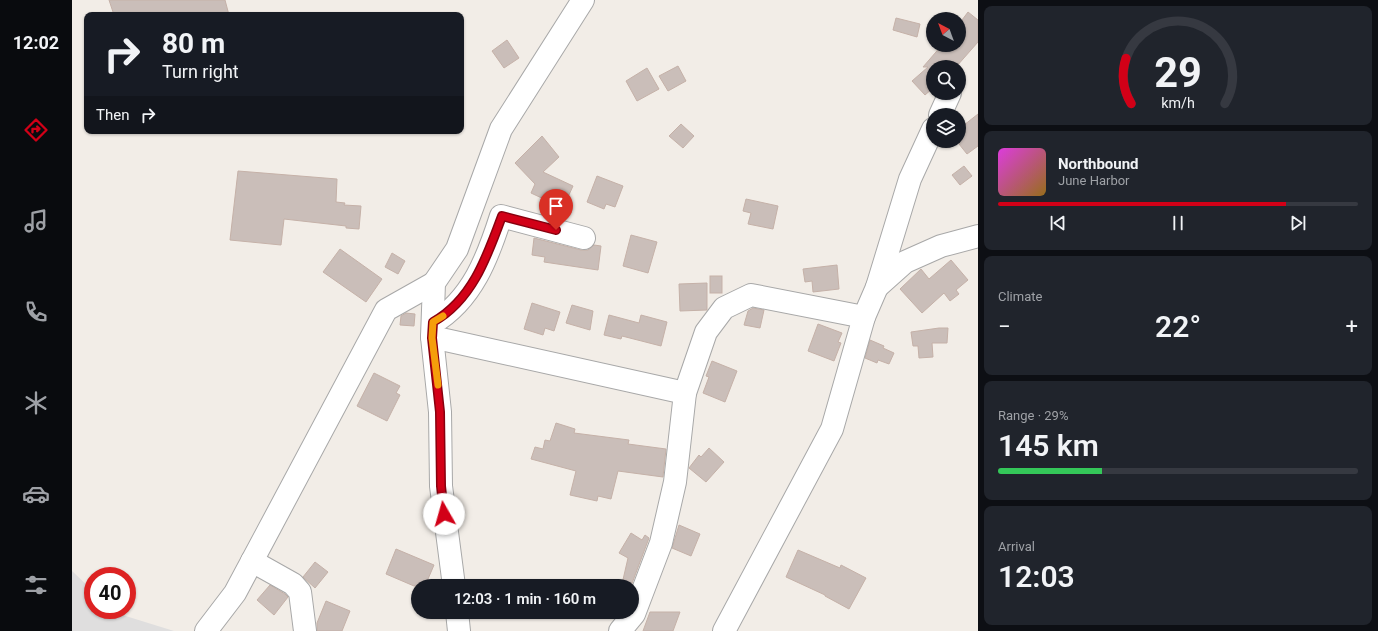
<!DOCTYPE html>
<meta charset="utf-8">
<style>
:root{--surface:#171b24;--page:#20242c;--text:#f1f3f6;--muted:#9ea1a6;--line:#363941;--accent:#d20017}
body{margin:0;font-family:Roboto,sans-serif;background:var(--page);color:var(--text);height:100vh;display:flex;flex-direction:column;font-size:15px;white-space:nowrap}
*{box-sizing:border-box;margin:0}
p{font-size:13px;color:var(--muted)}
.icon{flex:none;width:22px;height:22px;fill:none;stroke:currentColor;stroke-width:2;stroke-linecap:round;stroke-linejoin:round}
.map{position:relative;flex:1;overflow:hidden}
.sheet{display:flex;flex-direction:column;gap:6px;padding:6px;background:#0d0f14;width:400px}
.sheet>*{flex:none}
.guide{position:absolute;left:12px;top:12px;width:380px;height:122px;border-radius:8px;box-shadow:0 1px 3px #0004;background:#171b24;color:var(--text);overflow:hidden}
.needle{width:26px;rotate:319deg}
.controls{position:absolute;left:854px;top:12px;display:grid;gap:8px}
.controls a{display:grid;place-items:center;width:40px;height:40px;border-radius:50%;background:var(--surface);box-shadow:0 1px 3px #0004;font-size:20px}
.speed{position:absolute;left:12px;top:567px;display:flex;gap:8px;font-size:20px;font-weight:700;text-align:center}
.speed>*{display:grid;place-content:center;width:52px;height:52px;border-radius:50%;background:var(--surface);box-shadow:0 1px 3px #0004;line-height:1}
.speed .limit{border:6px solid #d22;background:#fff;color:#111}
.pin{position:absolute;display:grid;place-items:center;width:34px;height:34px;color:#fff;margin:-41px -17px;border-radius:50% 50% 50% 0;rotate:-45deg;box-shadow:0 0 4px #0007}
.pin .icon{rotate:45deg}
.me{position:absolute;width:44px;margin:-22px;rotate:353deg;stroke-linejoin:round;filter:drop-shadow(0 0 3px #0008)}
.turn{display:flex;align-items:center;gap:14px;height:84px;padding:0 12px;font-size:18px}
.turn .icon{width:52px;height:52px;stroke-width:2.5}
.turn b{display:block;font-size:28px;line-height:34px}
.then{display:flex;align-items:center;height:38px;padding:0 12px;background:#0003;gap:8px;font-size:15px}
.big{font-size:30px;font-weight:600;line-height:1.1}
.sheet .tile{flex:1;display:flex;flex-direction:column;justify-content:center;gap:6px;min-width:0;padding:0 14px;border-radius:8px;background:var(--page)}
.sheet .dial{align-items:center;gap:0}
.dial svg{height:104px;overflow:visible;fill:none;stroke:var(--line);stroke-width:7;stroke-linecap:round;text-anchor:middle}
.dial text{fill:var(--text);stroke:none}
.song{display:flex;align-items:center;gap:12px}
.cover{width:48px;height:48px;border-radius:6px;background:linear-gradient(135deg,hsl(300 70% 55%),hsl(40 70% 35%))}
.played{height:4px;border-radius:2px;background:linear-gradient(90deg,var(--accent) 80%,var(--line) 80%)}
.keys{display:flex;justify-content:space-around;direction:ltr}
.heat{display:flex;justify-content:space-between;align-items:center;font-size:22px;direction:ltr}
.charge{height:6px;border-radius:3px;background:linear-gradient(90deg,#34c759 29%,var(--line) 0)}
.trip{position:absolute;left:339px;top:579px;width:228px;height:40px;border-radius:20px;background:var(--surface);box-shadow:0 1px 3px #0004;font-weight:600;line-height:40px;text-align:center}
main{display:flex;flex:1;min-height:0}
.dock{display:flex;flex-direction:column;width:72px;justify-content:space-around;align-items:center;background:#090b0e;color:var(--muted)}
.dock .icon{width:28px;height:28px}
.dock .active{color:var(--accent)}
.dock b{font-size:18px;color:var(--text)}
.map>svg:first-child{display:block}
</style>
<main>
<nav class="dock">
<b>12:02</b>
<svg class="icon active" aria-label="directions" viewBox="0 0 24 24"><path d="M12 3l9 9-9 9-9-9zM9 14v-3h6M13 9l2 2-2 2"/></svg>
<svg class="icon" aria-label="music" viewBox="0 0 24 24"><path d="M9 18V5l10-2v13"/><circle cx="6" cy="18" r="3"/><circle cx="16" cy="16" r="3"/></svg>
<svg class="icon" aria-label="phone" viewBox="0 0 24 24"><path d="M5 4h4l2 5-3 2q2 4 5 5l2-3 5 2v4C11 20 4 13 5 4z"/></svg>
<svg class="icon" aria-label="climate" viewBox="0 0 24 24"><path d="M12 3v18M4 7l16 10M4 17L20 7"/></svg>
<svg class="icon" aria-label="car" viewBox="0 0 24 24"><path d="M5 17H2v-5l4-1 3-4h7l3 4 3 1v5h-3M9 17h6M6 11h13"/><circle cx="7" cy="17" r="2"/><circle cx="17" cy="17" r="2"/></svg>
<svg class="icon" aria-label="filters" viewBox="0 0 24 24"><path d="M4 7h16M4 17h16"/><circle cx="9" cy="7" r="2"/><circle cx="15" cy="17" r="2"/></svg>
</nav>
<div class="map">
<svg width="906" height="631" viewBox="0 0 906 631">
<rect width="100%" height="100%" fill="#f2ede7"/>
<polygon fill="#dfdede" points="0,571 21,591 21,610 41,610 44,613 102,631 0,631"/>
<g fill="#cabeb9" stroke="#c5b1a8">
<polygon points="37,0 153,0 157,15 42,15"/>
<polygon points="896,12 906,20 906,42 884,67 861,67 861,88 853,95 840,81 856,67 851,67 870,45 887,45 887,24"/>
<polygon points="824,18 848,24 845,37 821,30"/>
<polygon points="435,40 447,58 432,68 420,51"/>
<polygon points="606,66 614,81 596,91 587,76"/>
<polygon points="575,68 587,89 565,101 554,81"/>
<polygon points="906,114 906,146 895,154 887,144 887,129"/>
<polygon points="609,124 622,136 611,148 597,136"/>
<polygon points="470,136 487,157 471,172 501,186 491,208 459,193 463,184 443,163"/>
<polygon points="892,166 900,176 888,185 880,175"/>
<polygon points="166,171 265,179 264,202 273,203 272,205 289,206 287,229 274,228 274,226 212,219 209,245 158,240"/>
<polygon points="525,176 551,186 543,207 534,204 532,209 515,202"/>
<polygon points="674,199 706,206 701,229 676,224 679,213 671,211"/>
<polygon points="559,235 585,242 576,273 551,266"/>
<polygon points="462,238 509,250 516,250 522,245 529,246 526,270 472,262 473,257 460,255"/>
<polygon points="268,249 310,279 294,302 251,272"/>
<polygon points="320,253 333,261 326,274 313,267"/>
<polygon points="879,260 896,280 884,290 887,294 878,301 872,293 850,313 828,289 849,269 857,279"/>
<polygon points="765,265 767,289 741,292 740,281 733,282 731,269"/>
<rect x="638" y="276" width="12" height="17"/>
<polygon points="635,283 635,310 608,311 607,284"/>
<polygon points="460,303 488,312 482,331 473,328 471,335 452,329"/>
<polygon points="500,305 521,311 518,330 494,323"/>
<polygon points="681,308 692,310 688,328 672,325 676,311"/>
<polygon points="334,313 343,314 342,326 328,325 329,316"/>
<polygon points="537,315 567,323 569,315 595,322 589,346 550,336 549,339 532,335"/>
<polygon points="746,324 770,333 766,342 769,343 762,361 736,351"/>
<polygon points="867,328 876,328 875,343 860,343 861,357 847,358 846,346 841,346 839,332"/>
<polygon points="798,340 812,346 811,348 822,353 817,364 806,360 805,363 793,358"/>
<polygon points="640,361 665,371 653,402 631,393 637,377 634,376"/>
<polygon points="302,373 328,386 324,393 328,395 315,421 285,406"/>
<polygon points="484,423 503,429 502,433 557,440 556,444 594,449 591,477 546,471 539,499 526,496 525,501 498,495 504,471 459,459 463,447 471,449 473,440 478,441"/>
<polygon points="637,448 652,462 634,482 617,468 627,455 629,457"/>
<polygon points="607,525 628,534 619,556 600,548"/>
<polygon points="559,533 570,540 573,535 577,538 559,586 557,586 550,584 556,558 547,553"/>
<polygon points="324,549 362,565 353,586 342,586 314,574"/>
<polygon points="726,550 768,568 769,565 794,578 777,609 753,596 753,595 714,577"/>
<polygon points="243,562 256,572 243,588 231,577"/>
<polygon points="198,585 213,594 216,597 202,615 185,600"/>
<polygon points="254,601 278,611 270,631 245,631 245,623"/>
<polygon points="578,612 608,612 601,631 571,631"/>
</g>
<g fill="none" stroke-linecap="round" stroke-linejoin="round">
<defs>
<g id="minor">
<polyline points="868,115 878,93"/>
<polyline points="805,287 833,262 869,246 906,236"/>
<path d="M361,323C400,300 416,257 429,216L512,238"/>
<polyline points="360,337 613,393"/>
<polyline points="180,561 221,584 228,592 233,631"/>
<polyline points="382,586 369,486 368,412 360,337 362,283 385,249 429,129 511,0"/>
<polyline points="385,612 387,631"/>
<polyline points="134,631 163,593 314,310 362,283"/>
<polyline points="548,631 562,614 589,543 603,482 613,393 634,332 652,308 679,295 792,317"/>
<polyline points="652,631 760,429 792,317 805,287 838,179 861,129"/>
</g>
</defs>
<use href="#minor" stroke="#a8a8a8" stroke-width="24"/>
<use href="#minor" stroke="#fff" stroke-width="22"/>
</g>
<g fill="none" stroke-linecap="round" stroke-linejoin="round">
<defs>
<path id="route" d="M372,514L369,486L368,412L360,338L361,322C400,300 415,257 430,216L484,230"/>
</defs>
<use href="#route" stroke="#88000f" stroke-width="10"/>
<use href="#route" stroke="#d20017" stroke-width="7"/>
<polyline stroke="#f59e0b" stroke-width="7" points="366,385 360,338 361,322 371,316"/>
</g>
</svg>
<div class="controls">
<a><svg class="needle" viewBox="-14 -14 28 28"><path d="M0-13l5 13h-10z" fill="#e53935"/><path d="M0 13l5-13h-10z" fill="#9ea1a6"/></svg></a>
<a><svg class="icon" aria-label="search" viewBox="0 0 24 24"><circle cx="10" cy="10" r="6"/><path d="M15 15l6 6"/></svg></a>
<a><svg class="icon" aria-label="layers" viewBox="0 0 24 24"><path d="M12 4l9 5-9 5-9-5zM3 14l9 5 9-5"/></svg></a>
</div>
<div class="speed"><div class="limit">40</div></div>
<div class="pin" style="left:484px;top:230px;background:#d93025"><svg class="icon" aria-label="arrive" viewBox="0 0 24 24"><path d="M6 21V4h12l-3 4 3 4H6"/></svg></div>
<svg class="me" style="left:372px;top:514px" viewBox="-20 -20 40 40"><circle r="19" fill="#fff"/><path d="M0-13L10 11 0 6-10 11z" fill="#d20017"/></svg>
<div class="trip">12:03 · 1 min · 160 m</div>
<div class="guide">
<div class="turn"><svg class="icon" aria-label="right" viewBox="0 0 24 24"><path d="M7 20v-9h11M14 6l5 5-5 5"/></svg><div><b>80 m</b>Turn right</div></div>
<div class="then">Then<svg class="icon" aria-label="right" viewBox="0 0 24 24"><path d="M7 20v-9h11M14 6l5 5-5 5"/></svg></div>
</div>
</div>
<section class="sheet">
<div class="tile dial"><svg viewBox="0 0 100 80">
<path d="M14 69A42 42 0 1 1 86 69"/>
<path d="M14 69A42 42 0 0 1 10 34" stroke="#d20017"/>
<text x="50" y="56" font-size="32" font-weight="700">29</text>
<text x="50" y="72" font-size="11">km/h</text>
</svg></div>
<div class="tile">
<div class="song"><i class="cover"></i><div><b>Northbound</b><p>June Harbor</p></div></div>
<div class="played"></div>
<div class="keys"><svg class="icon" aria-label="previous" viewBox="0 0 24 24"><path d="M18 5L8 12l10 7zM5 5v14"/></svg><svg class="icon" aria-label="pause" viewBox="0 0 24 24"><path d="M8 5v14M16 5v14"/></svg><svg class="icon" aria-label="next" viewBox="0 0 24 24"><path d="M6 5l10 7-10 7zM19 5v14"/></svg></div>
</div>
<div class="tile"><p>Climate</p>
<div class="heat"><a>−</a><b class="big">22°</b><a>+</a></div>
</div>
<div class="tile"><p>Range · 29%</p><b class="big">145 km</b><div class="charge"></div></div>
<div class="tile"><p>Arrival</p><b class="big">12:03</b></div>
</section>
</main>
